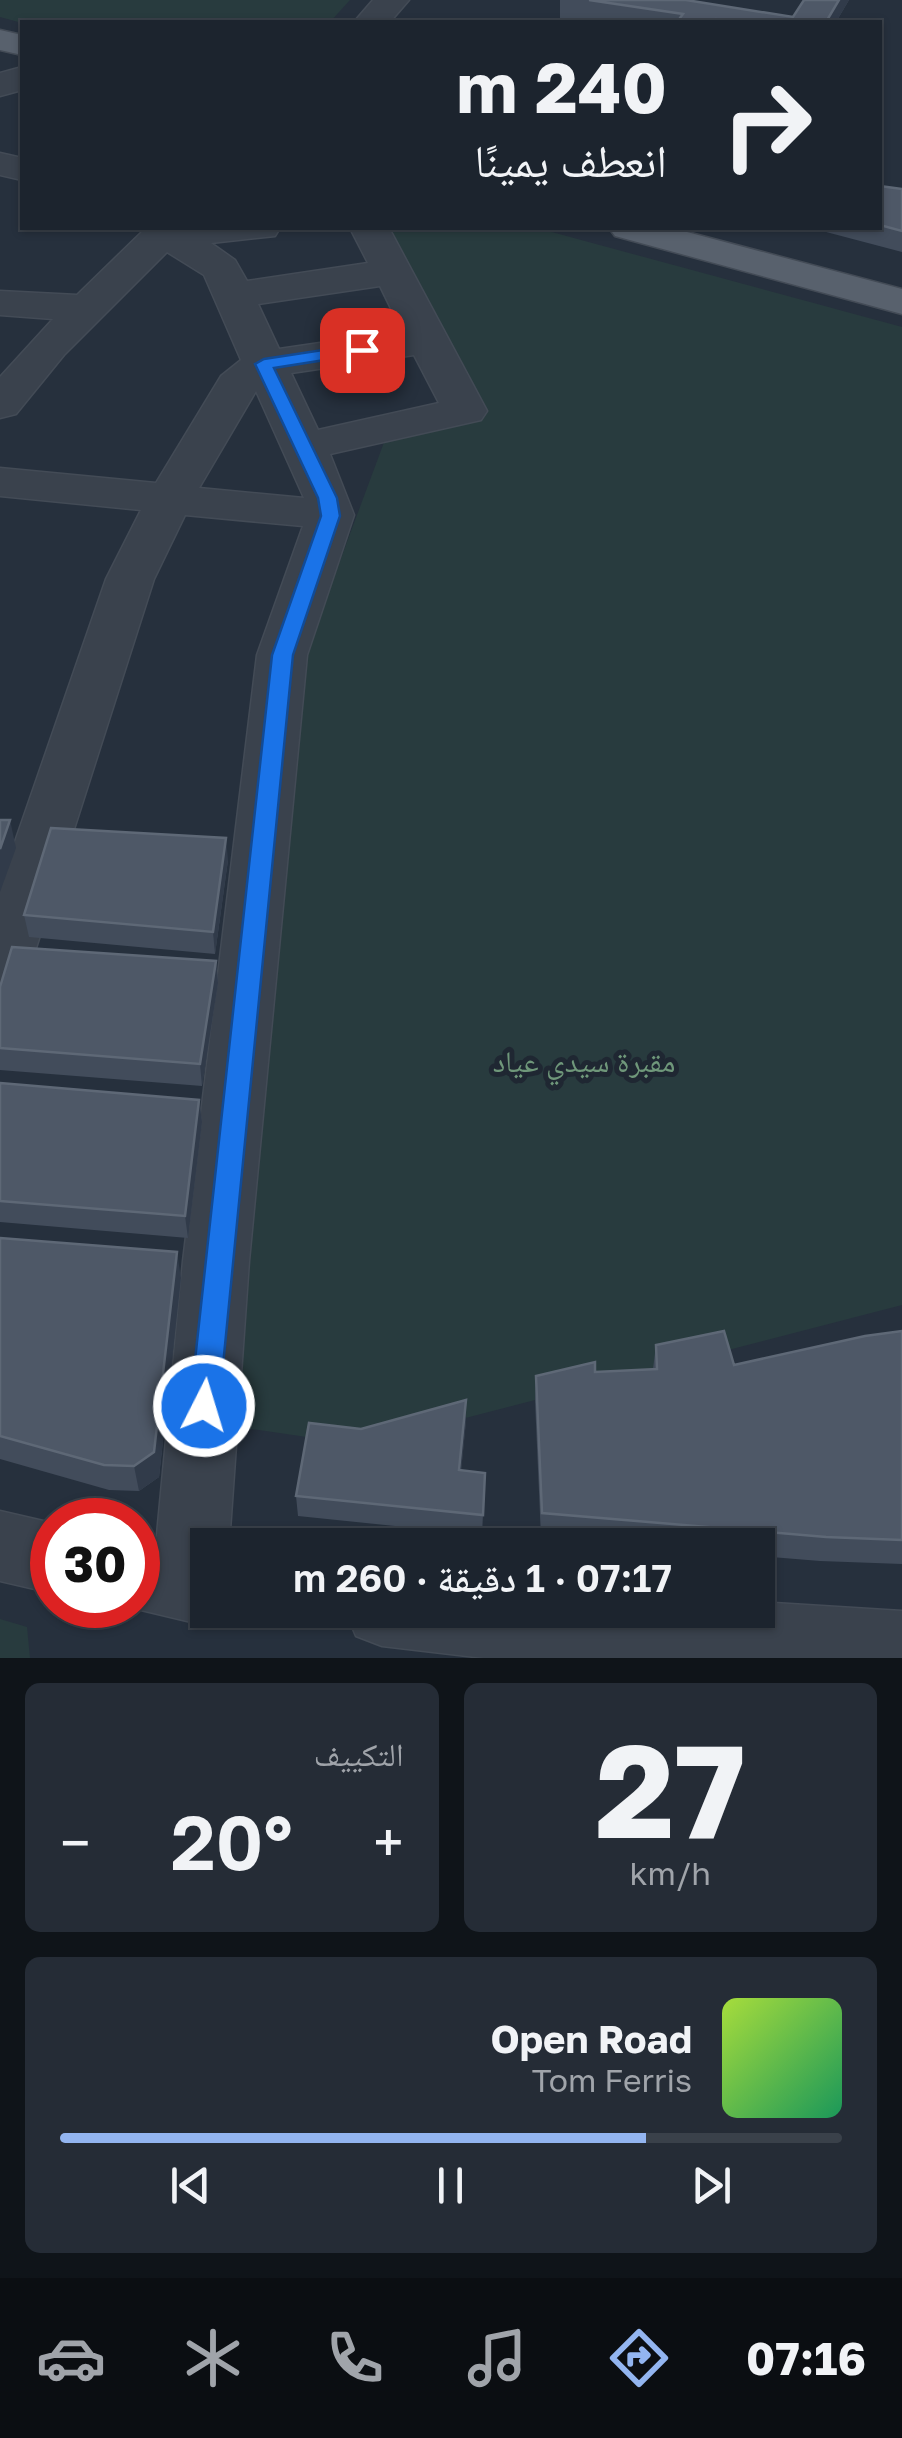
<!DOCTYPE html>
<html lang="ar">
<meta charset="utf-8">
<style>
:root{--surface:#1c242e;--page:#252c36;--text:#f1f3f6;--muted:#a0a4aa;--line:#3a414a;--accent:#93b5f0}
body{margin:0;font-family:"Golos Text","Noto Naskh Arabic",sans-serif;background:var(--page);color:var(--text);direction:rtl;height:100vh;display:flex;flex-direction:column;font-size:38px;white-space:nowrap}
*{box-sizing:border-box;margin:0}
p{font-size:32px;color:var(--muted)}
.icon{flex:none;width:55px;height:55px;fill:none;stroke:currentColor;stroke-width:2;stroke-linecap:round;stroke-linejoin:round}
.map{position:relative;height:1658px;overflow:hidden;direction:ltr}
.drawer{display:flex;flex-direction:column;gap:25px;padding:25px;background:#0f1419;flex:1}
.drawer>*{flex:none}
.hud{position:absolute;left:20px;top:20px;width:862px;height:210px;border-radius:0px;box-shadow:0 2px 8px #0004,0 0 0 2px var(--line);direction:rtl;background:#1c242e;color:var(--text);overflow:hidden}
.speed{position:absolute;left:30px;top:1498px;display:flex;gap:20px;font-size:50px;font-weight:700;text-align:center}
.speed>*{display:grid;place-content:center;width:130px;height:130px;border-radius:50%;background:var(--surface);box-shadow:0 2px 8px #0004,0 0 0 2px var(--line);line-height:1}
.speed .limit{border:15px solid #d22;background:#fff;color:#111}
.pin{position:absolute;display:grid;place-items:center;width:85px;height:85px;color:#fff;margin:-42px;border-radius:20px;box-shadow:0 5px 15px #0006}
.me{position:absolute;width:110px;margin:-55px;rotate:5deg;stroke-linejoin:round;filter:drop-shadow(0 0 8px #0008)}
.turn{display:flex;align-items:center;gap:35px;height:210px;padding:0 50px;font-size:45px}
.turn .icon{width:130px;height:130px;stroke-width:2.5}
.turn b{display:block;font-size:70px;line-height:85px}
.big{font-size:75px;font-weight:600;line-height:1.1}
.drawer .card{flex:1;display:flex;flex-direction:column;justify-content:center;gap:15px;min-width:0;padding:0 35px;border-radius:15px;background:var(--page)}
.drawer .dial{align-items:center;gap:0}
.dial b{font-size:130px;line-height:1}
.song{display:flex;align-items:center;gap:30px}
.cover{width:120px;height:120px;border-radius:15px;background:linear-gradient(135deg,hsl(80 70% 55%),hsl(150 70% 35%))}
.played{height:10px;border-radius:5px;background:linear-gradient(90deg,var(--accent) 75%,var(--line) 75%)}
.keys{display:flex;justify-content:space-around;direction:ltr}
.heat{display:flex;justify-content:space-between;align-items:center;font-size:55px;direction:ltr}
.drawer .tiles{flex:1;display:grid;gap:25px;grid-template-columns:1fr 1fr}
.card:last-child{grid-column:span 2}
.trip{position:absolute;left:190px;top:1528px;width:585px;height:100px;border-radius:0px;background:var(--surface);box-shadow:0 2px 8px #0004,0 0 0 2px var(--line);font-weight:600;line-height:100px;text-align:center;direction:rtl}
.tabs{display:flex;height:160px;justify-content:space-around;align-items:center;background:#0b0e12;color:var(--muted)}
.tabs .icon{width:70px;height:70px}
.tabs .on{color:var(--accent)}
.tabs b{font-size:45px;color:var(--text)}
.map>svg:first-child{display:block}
</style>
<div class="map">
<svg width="902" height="1658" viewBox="0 0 902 1658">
<rect width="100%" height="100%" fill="#26303d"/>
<g fill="#283b3e">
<polygon points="0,0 350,0 330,22 22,23 0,17"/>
<polygon points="390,228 537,228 902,327 902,1305 361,1445 231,1426 308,647 386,437 484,415"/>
<polygon points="0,1619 27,1627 30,1658 0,1658"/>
</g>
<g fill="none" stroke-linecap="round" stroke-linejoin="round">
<defs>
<g id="minor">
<polygon points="373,0 409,0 390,22 354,22"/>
<polygon points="22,67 22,90 0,96 0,73"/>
<polygon points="0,153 22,158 22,180 0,175"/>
<path d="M146,228H280L275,236L211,243L235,260L247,281L368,263L350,228H389L487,411L481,420L330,454L354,515L307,655L249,1261L229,1545H208V1610H237L208,1626L120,1605H138V1542L156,1545L183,1261L257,655L303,526L185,515L154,579L29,970L21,986L0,992V885L106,579L141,510L0,496V468L156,483L221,376L241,360L204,275L167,252L64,355L16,414L0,418V377L53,319L0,315V291L77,295ZM380,286L402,331L279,349L258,304ZM414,355L439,403L318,430L291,373ZM256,391L304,498L199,488Z"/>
<polygon points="0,1511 52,1523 52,1593 0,1581"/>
<polygon points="758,1602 902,1611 902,1658 484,1658 382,1646 356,1636 345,1610 758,1610"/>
</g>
<g id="major">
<polygon points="0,30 22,35 22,55 0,50"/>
<polygon points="609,228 672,228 902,289 902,314 615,236"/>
</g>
</defs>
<use href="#minor" stroke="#434b56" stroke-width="3"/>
<use href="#major" stroke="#434b56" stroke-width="3"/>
<use href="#minor" fill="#3a424d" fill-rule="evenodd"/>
<use href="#major" fill="#58616d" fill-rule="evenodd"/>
</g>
<g fill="#424c5b">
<polygon points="560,0 686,0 793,17 804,0 849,0 836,22 582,22 560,19"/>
<polygon points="880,186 902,189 902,252 811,228 880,228"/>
<polygon points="228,860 215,954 29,937 24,915"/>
<polygon points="216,961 218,983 202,1086 0,1070 0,987"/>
<polygon points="0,1083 199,1100 202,1122 188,1238 0,1222"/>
<polygon points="0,1238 181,1278 159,1477 139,1491 109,1490 0,1459"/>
<polygon points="902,1331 902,1564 820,1561 758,1556 758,1545 633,1545 541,1537 535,1401 536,1376 653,1369 656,1345 734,1365"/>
<polygon points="466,1421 461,1471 485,1473 482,1535 298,1516 296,1496 361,1429"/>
</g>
<g fill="#313b4a">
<polygon points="839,0 849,0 836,22 826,22"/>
<polygon points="10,820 16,848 0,892 0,849"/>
<polygon points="226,838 228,860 215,954 213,932"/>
<polygon points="216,961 218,983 202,1086 200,1064"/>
<polygon points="199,1100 202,1122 188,1238 185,1216"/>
<polygon points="177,1252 181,1278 159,1477 139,1491 134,1466"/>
<polygon points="466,1400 466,1421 459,1491 459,1470"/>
</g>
<g fill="#4e5867" stroke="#5e6876" stroke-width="2.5">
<polygon points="589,0 686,0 793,17 804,0 839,0 826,22 735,22 716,19 714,22 677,22 683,14"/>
<polygon points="880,186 902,189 902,231 880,225"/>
<polygon points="0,820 10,820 0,849"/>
<polygon points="51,828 226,838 213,932 24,915"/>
<polygon points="12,947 216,961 200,1064 0,1048 0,987"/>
<polygon points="0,1083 199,1100 185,1216 0,1201"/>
<polygon points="0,1238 177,1252 154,1452 134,1466 104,1465 0,1436"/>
<polygon points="724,1331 734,1365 865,1336 902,1331 902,1540 826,1537 542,1513 536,1376 595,1362 595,1372 657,1369 656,1345"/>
<polygon points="466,1400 459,1470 485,1473 483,1515 296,1496 309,1423 361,1429"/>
</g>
<polygon fill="#1a73e8" stroke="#114b97" stroke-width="2.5" points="362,344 371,350 369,353 274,368 337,498 340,516 293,655 219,1406 214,1416 204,1419 194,1416 190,1406 272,655 321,516 318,498 255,364 264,359"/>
<g text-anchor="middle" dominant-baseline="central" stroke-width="10" stroke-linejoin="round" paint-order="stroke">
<g font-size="30" fill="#6f977a" stroke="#1f2732">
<text x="584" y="1061">مقبرة سيدي عياد</text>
</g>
</g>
</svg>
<div class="speed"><div class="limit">30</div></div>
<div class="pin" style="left:362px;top:350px;background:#d93025"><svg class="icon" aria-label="arrive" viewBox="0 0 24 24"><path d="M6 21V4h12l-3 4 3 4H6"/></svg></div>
<svg class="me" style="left:204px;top:1406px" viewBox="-20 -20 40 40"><circle r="17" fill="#1a73e8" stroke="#fff" stroke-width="3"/><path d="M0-11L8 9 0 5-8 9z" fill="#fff"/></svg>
<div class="trip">07:17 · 1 دقيقة · 260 m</div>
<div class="hud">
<div class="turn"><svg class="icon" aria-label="right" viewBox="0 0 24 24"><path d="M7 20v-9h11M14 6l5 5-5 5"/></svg><div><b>240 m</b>انعطف يمينًا</div></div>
</div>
</div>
<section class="drawer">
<div class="tiles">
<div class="card dial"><b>27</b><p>km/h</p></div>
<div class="card"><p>التكييف</p>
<div class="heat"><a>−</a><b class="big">20°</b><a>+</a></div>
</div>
<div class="card">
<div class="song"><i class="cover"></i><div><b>Open Road</b><p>Tom Ferris</p></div></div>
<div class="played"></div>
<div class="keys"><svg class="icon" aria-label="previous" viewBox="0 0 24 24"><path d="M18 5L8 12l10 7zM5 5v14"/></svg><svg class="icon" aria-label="pause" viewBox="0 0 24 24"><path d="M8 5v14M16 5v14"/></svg><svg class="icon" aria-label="next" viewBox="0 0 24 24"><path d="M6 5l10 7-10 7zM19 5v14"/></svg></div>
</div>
</div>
</section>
<nav class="tabs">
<b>07:16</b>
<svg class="icon on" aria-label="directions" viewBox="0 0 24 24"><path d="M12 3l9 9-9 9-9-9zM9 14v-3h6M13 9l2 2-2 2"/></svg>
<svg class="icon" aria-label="music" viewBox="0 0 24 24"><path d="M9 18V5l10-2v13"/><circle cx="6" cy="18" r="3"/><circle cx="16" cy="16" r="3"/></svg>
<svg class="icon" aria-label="phone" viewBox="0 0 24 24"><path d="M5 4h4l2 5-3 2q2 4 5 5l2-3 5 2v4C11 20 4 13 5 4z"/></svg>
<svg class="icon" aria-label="climate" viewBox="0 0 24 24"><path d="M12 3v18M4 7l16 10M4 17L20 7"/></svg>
<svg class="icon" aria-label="car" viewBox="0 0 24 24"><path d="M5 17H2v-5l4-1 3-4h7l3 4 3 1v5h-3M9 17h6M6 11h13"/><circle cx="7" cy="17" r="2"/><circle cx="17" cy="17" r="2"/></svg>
</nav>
